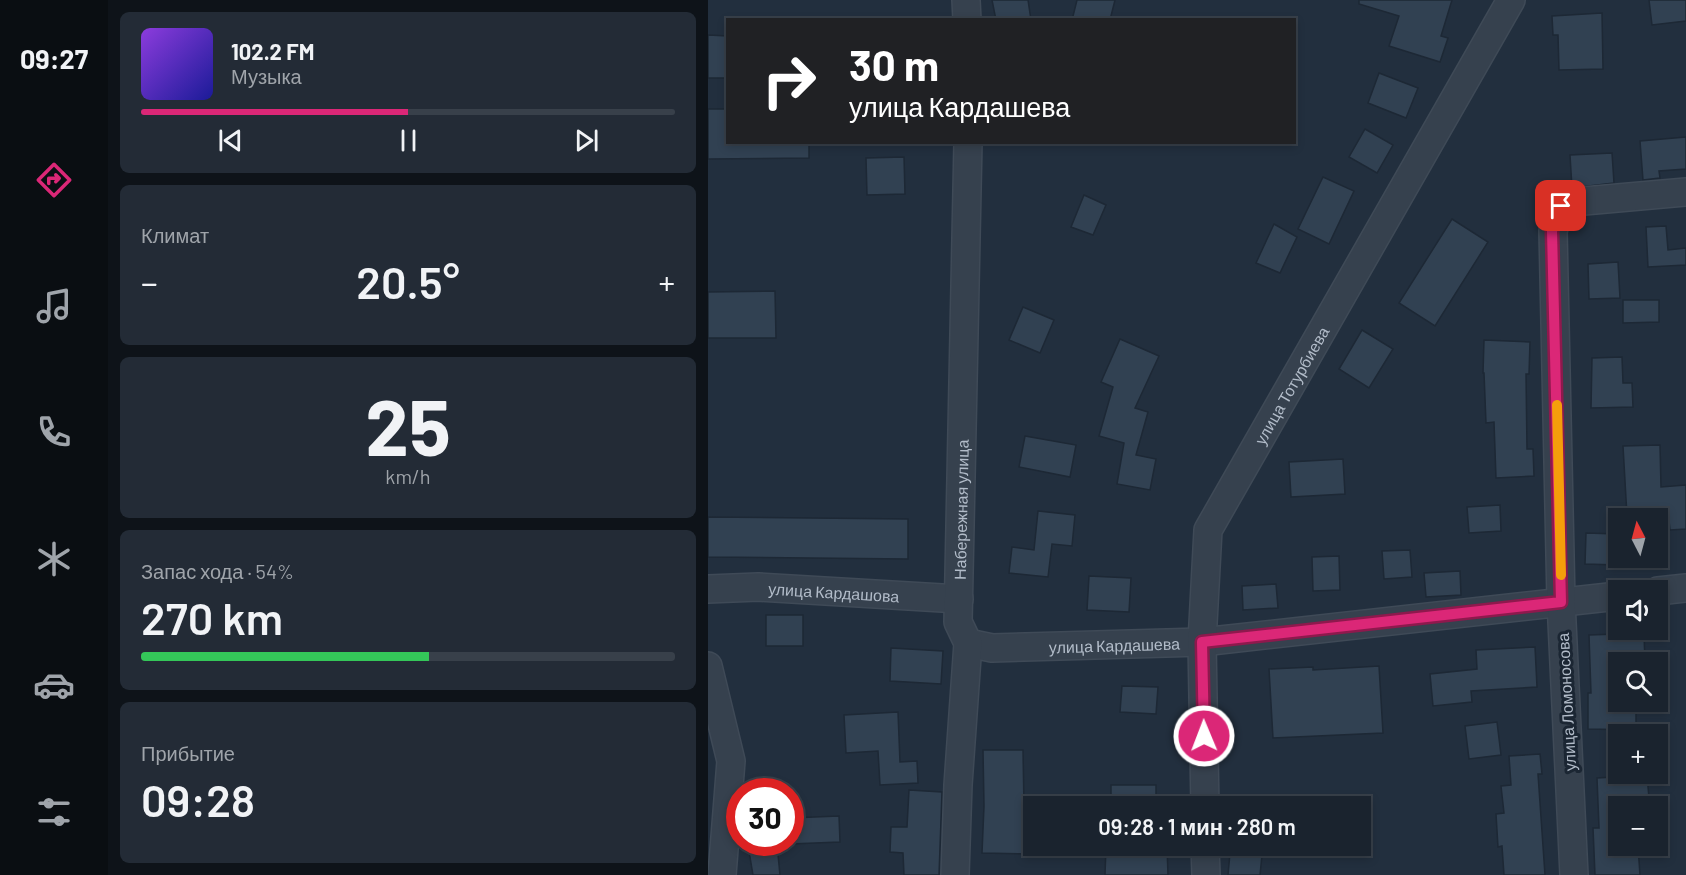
<!DOCTYPE html>
<html lang="ru">
<meta charset="utf-8">
<style>
:root{--surface:#1a232e;--page:#232b36;--text:#f1f3f6;--muted:#9fa4aa;--line:#38404a;--accent:#db2777}
body{margin:0;font-family:Barlow,sans-serif;background:var(--page);color:var(--text);height:100vh;display:flex;flex-direction:column;font-size:22px;white-space:nowrap}
*{box-sizing:border-box;margin:0}
p{font-size:20px;color:var(--muted)}
.icon{flex:none;width:33px;height:33px;fill:none;stroke:currentColor;stroke-width:2;stroke-linecap:round;stroke-linejoin:round}
.map{position:relative;flex:1;overflow:hidden}
.panel{display:flex;flex-direction:column;gap:12px;padding:12px;background:#0e1319;width:600px}
.panel>*{flex:none}
.top-card{position:absolute;left:18px;top:18px;width:570px;height:126px;border-radius:0px;box-shadow:0 3px 9px #0003,0 0 0 2px var(--line);background:#202124;color:#fff;overflow:hidden}
.needle{width:39px;rotate:354deg}
.controls{position:absolute;left:900px;top:508px;display:grid;gap:12px}
.controls a{display:grid;place-items:center;width:60px;height:60px;border-radius:0px;background:var(--surface);box-shadow:0 3px 9px #0003,0 0 0 2px var(--line);font-size:30px}
.speed{position:absolute;left:18px;top:778px;display:flex;gap:12px;font-size:30px;font-weight:700;text-align:center}
.speed>*{display:grid;place-content:center;width:78px;height:78px;border-radius:50%;background:var(--surface);box-shadow:0 3px 9px #0003,0 0 0 2px var(--line);line-height:1}
.speed .limit{border:9px solid #d22;background:#fff;color:#111}
.pin{position:absolute;display:grid;place-items:center;width:51px;height:51px;color:#fff;margin:-26px;border-radius:12px;box-shadow:0 3px 9px #0006}
.me{position:absolute;width:66px;margin:-33px;rotate:359deg;stroke-linejoin:round;filter:drop-shadow(0 0 4px #0008)}
.turn{display:flex;align-items:center;gap:21px;height:126px;padding:0 24px;font-size:27px}
.turn .icon{width:78px;height:78px;stroke-width:2.5}
.turn b{display:block;font-size:42px;line-height:51px}
.big{font-size:45px;font-weight:600;line-height:1.1}
.panel .card{flex:1;display:flex;flex-direction:column;justify-content:center;gap:9px;min-width:0;padding:0 21px;border-radius:9px;background:var(--page)}
.panel .dial{align-items:center;gap:0}
.dial b{font-size:78px;line-height:1}
.song{display:flex;align-items:center;gap:18px}
.cover{width:72px;height:72px;border-radius:9px;background:linear-gradient(135deg,hsl(270 70% 55%),hsl(240 70% 35%))}
.played{height:6px;border-radius:3px;background:linear-gradient(90deg,var(--accent) 50%,var(--line) 50%)}
.keys{display:flex;justify-content:space-around;direction:ltr}
.heat{display:flex;justify-content:space-between;align-items:center;font-size:33px;direction:ltr}
.charge{height:9px;border-radius:4px;background:linear-gradient(90deg,#34c759 54%,var(--line) 0)}
.trip{position:absolute;left:315px;top:796px;width:348px;height:60px;border-radius:0px;background:var(--surface);box-shadow:0 3px 9px #0003,0 0 0 2px var(--line);font-weight:600;line-height:60px;text-align:center}
main{display:flex;flex:1;min-height:0}
.dock{display:flex;flex-direction:column;width:108px;justify-content:space-around;align-items:center;background:#0a0e12;color:var(--muted)}
.dock .icon{width:42px;height:42px}
.dock .on{color:var(--accent)}
.dock b{font-size:27px;color:var(--text)}
.map>svg:first-child{display:block}
</style>
<main>
<nav class="dock">
<b>09:27</b>
<svg class="icon on" aria-label="directions" viewBox="0 0 24 24"><path d="M12 3l9 9-9 9-9-9zM9 14v-3h6M13 9l2 2-2 2"/></svg>
<svg class="icon" aria-label="music" viewBox="0 0 24 24"><path d="M9 18V5l10-2v13"/><circle cx="6" cy="18" r="3"/><circle cx="16" cy="16" r="3"/></svg>
<svg class="icon" aria-label="phone" viewBox="0 0 24 24"><path d="M5 4h4l2 5-3 2q2 4 5 5l2-3 5 2v4C11 20 4 13 5 4z"/></svg>
<svg class="icon" aria-label="climate" viewBox="0 0 24 24"><path d="M12 3v18M4 7l16 10M4 17L20 7"/></svg>
<svg class="icon" aria-label="car" viewBox="0 0 24 24"><path d="M5 17H2v-5l4-1 3-4h7l3 4 3 1v5h-3M9 17h6M6 11h13"/><circle cx="7" cy="17" r="2"/><circle cx="17" cy="17" r="2"/></svg>
<svg class="icon" aria-label="filters" viewBox="0 0 24 24"><path d="M4 7h16M4 17h16"/><circle cx="9" cy="7" r="2"/><circle cx="15" cy="17" r="2"/></svg>
</nav>
<section class="panel">
<div class="card">
<div class="song"><i class="cover"></i><div><b>102.2 FM</b><p>Музыка</p></div></div>
<div class="played"></div>
<div class="keys"><svg class="icon" aria-label="previous" viewBox="0 0 24 24"><path d="M18 5L8 12l10 7zM5 5v14"/></svg><svg class="icon" aria-label="pause" viewBox="0 0 24 24"><path d="M8 5v14M16 5v14"/></svg><svg class="icon" aria-label="next" viewBox="0 0 24 24"><path d="M6 5l10 7-10 7zM19 5v14"/></svg></div>
</div>
<div class="card"><p>Климат</p>
<div class="heat"><a>−</a><b class="big">20.5°</b><a>+</a></div>
</div>
<div class="card dial"><b>25</b><p>km/h</p></div>
<div class="card"><p>Запас хода · 54%</p><b class="big">270 km</b><div class="charge"></div></div>
<div class="card"><p>Прибытие</p><b class="big">09:28</b></div>
</section>
<div class="map">
<svg width="978" height="875" viewBox="0 0 978 875">
<rect width="100%" height="100%" fill="#222f3e"/>
<g fill="#314152" stroke="#1d2835" stroke-width="1.5">
<polygon points="284,0 320,0 323,20 288,20"/>
<polygon points="369,0 407,0 402,20 364,20"/>
<polygon points="651,0 744,0 733,36 740,38 732,62 681,46 691,16 651,4"/>
<polygon points="941,0 978,0 978,21 944,25"/>
<polygon points="894,13 895,69 851,70 850,35 845,35 844,16"/>
<polygon points="0,35 20,36 20,78 0,78"/>
<polygon points="671,73 710,88 698,118 660,103"/>
<polygon points="0,109 20,109 20,142 101,142 101,158 0,159"/>
<polygon points="657,129 685,145 669,173 641,157"/>
<polygon points="978,137 978,169 951,171 952,178 935,180 932,141"/>
<polygon points="904,153 906,183 864,188 862,155"/>
<polygon points="196,157 197,194 159,195 158,158"/>
<polygon points="615,177 646,191 621,244 590,229"/>
<polygon points="376,195 398,205 385,235 363,227"/>
<polygon points="744,219 780,242 727,326 691,303"/>
<polygon points="566,224 589,237 572,273 548,263"/>
<polygon points="958,226 960,250 978,248 978,265 940,267 938,227"/>
<polygon points="910,262 912,298 881,299 880,264"/>
<polygon points="67,291 68,338 0,338 0,292"/>
<polygon points="915,300 951,300 951,322 915,323"/>
<polygon points="315,307 346,320 332,353 301,340"/>
<polygon points="654,330 685,349 661,388 631,369"/>
<polygon points="412,339 451,356 427,408 440,412 428,455 448,459 442,490 409,484 416,443 391,436 405,387 393,382"/>
<polygon points="776,340 822,342 821,374 818,374 819,449 825,449 826,476 788,478 786,422 778,423 776,373 775,373"/>
<polygon points="914,357 915,383 924,383 925,407 883,408 884,358"/>
<polygon points="317,436 368,445 362,477 311,467"/>
<polygon points="952,445 953,487 978,485 978,529 962,530 960,512 919,516 915,446"/>
<polygon points="635,459 637,494 583,497 581,462"/>
<polygon points="792,505 793,531 761,533 759,507"/>
<polygon points="330,511 367,515 364,546 344,544 340,577 301,573 304,547 326,550"/>
<polygon points="0,517 200,519 200,559 0,557"/>
<polygon points="878,533 910,534 910,565 877,564"/>
<polygon points="702,550 704,577 676,579 674,551"/>
<polygon points="631,556 632,590 605,591 604,557"/>
<polygon points="752,571 753,595 718,597 716,573"/>
<polygon points="381,576 423,578 421,612 379,610"/>
<polygon points="568,584 570,608 535,610 534,586"/>
<rect x="58" y="615" width="37" height="31"/>
<polygon points="936,633 937,663 910,663 910,702 928,702 928,730 880,729 880,693 883,693 881,635"/>
<polygon points="827,647 829,687 763,691 764,702 725,706 722,674 769,669 768,650"/>
<polygon points="183,648 235,651 233,684 182,681"/>
<polygon points="671,666 675,733 565,738 561,669 605,667 605,670"/>
<polygon points="414,686 450,687 448,714 412,712"/>
<polygon points="190,712 192,762 209,761 210,783 172,785 170,751 138,753 136,715"/>
<polygon points="789,722 793,755 761,759 757,726"/>
<polygon points="275,750 315,750 316,806 326,806 326,854 274,853 276,806"/>
<polygon points="832,754 834,774 830,774 837,875 796,875 794,846 790,847 788,814 796,813 793,786 803,785 801,756"/>
<polygon points="939,775 941,798 910,800 910,846 930,846 932,875 887,875 885,828 891,828 889,778"/>
<rect x="403" y="785" width="45" height="22"/>
<polygon points="201,790 234,792 231,875 196,875 195,853 182,852 183,827 199,827"/>
<polygon points="131,816 132,842 82,844 82,818"/>
<polygon points="69,844 72,875 45,875 40,845"/>
<polygon points="398,846 459,846 460,875 397,875"/>
<polygon points="522,853 554,855 552,875 520,875"/>
</g>
<g fill="none" stroke-linecap="round" stroke-linejoin="round">
<defs>
<g id="minor">
<polyline points="258,0 259,20"/>
<path id="s1" d="M0,589L50,587L251,599"/>
<polyline points="950,591 978,588"/>
<path id="s2" d="M260,643L284,648L494,642L910,596"/>
<polyline points="0,666 23,761 14,875"/>
<path id="s3" d="M497,807L494,642L500,530L803,0"/>
<polyline points="497,846 498,875"/>
<path id="s4" d="M247,875L250,785L260,643L250,622L260,142"/>
<polyline points="866,875 853,601 845,231 853,206 876,201 978,192"/>
</g>
</defs>
<use href="#minor" stroke="#3f4a57" stroke-width="30"/>
<use href="#minor" stroke="#36414e" stroke-width="27"/>
</g>
<g fill="none" stroke-linecap="round" stroke-linejoin="round">
<defs>
<polyline id="route" points="496,736 494,642 853,602 844,231 853,206"/>
</defs>
<use href="#route" stroke="#8e194d" stroke-width="15"/>
<use href="#route" stroke="#db2777" stroke-width="10"/>
<polyline stroke="#f59e0b" stroke-width="10" points="849,405 853,575"/>
</g>
<g text-anchor="middle" dominant-baseline="central" stroke-width="6" stroke-linejoin="round" paint-order="stroke">
<g font-size="16" fill="#b2bcc9" stroke="#1b2633">
<text stroke="none"><textPath href="#s3" startOffset="444">улица Тотурбиева</textPath></text>
<text stroke="none"><textPath href="#s4" startOffset="368">Набережная улица</textPath></text>
<text stroke="none"><textPath href="#s1" startOffset="126">улица Кардашова</textPath></text>
<text stroke="none"><textPath href="#s2" startOffset="147">улица Кардашева</textPath></text>
<text transform="translate(858 702) rotate(-93)">улица Ломоносова</text>
</g>
</g>
</svg>
<div class="controls">
<a><svg class="needle" viewBox="-14 -14 28 28"><path d="M0-13l5 13h-10z" fill="#e53935"/><path d="M0 13l5-13h-10z" fill="#9fa4aa"/></svg></a>
<a><svg class="icon" aria-label="sound" viewBox="0 0 24 24"><path d="M4 9h4l5-4v14l-5-4H4zM17 9q2 3 0 6"/></svg></a>
<a><svg class="icon" aria-label="search" viewBox="0 0 24 24"><circle cx="10" cy="10" r="6"/><path d="M15 15l6 6"/></svg></a>
<a>+</a>
<a>−</a>
</div>
<div class="speed"><div class="limit">30</div></div>
<div class="pin" style="left:853px;top:206px;background:#d93025"><svg class="icon" aria-label="arrive" viewBox="0 0 24 24"><path d="M6 21V4h12l-3 4 3 4H6"/></svg></div>
<svg class="me" style="left:496px;top:736px" viewBox="-20 -20 40 40"><circle r="17" fill="#db2777" stroke="#fff" stroke-width="3"/><path d="M0-11L8 9 0 5-8 9z" fill="#fff"/></svg>
<div class="trip">09:28 · 1 мин · 280 m</div>
<div class="top-card">
<div class="turn"><svg class="icon" aria-label="right" viewBox="0 0 24 24"><path d="M7 20v-9h11M14 6l5 5-5 5"/></svg><div><b>30 m</b>улица Кардашева</div></div>
</div>
</div>
</main>
